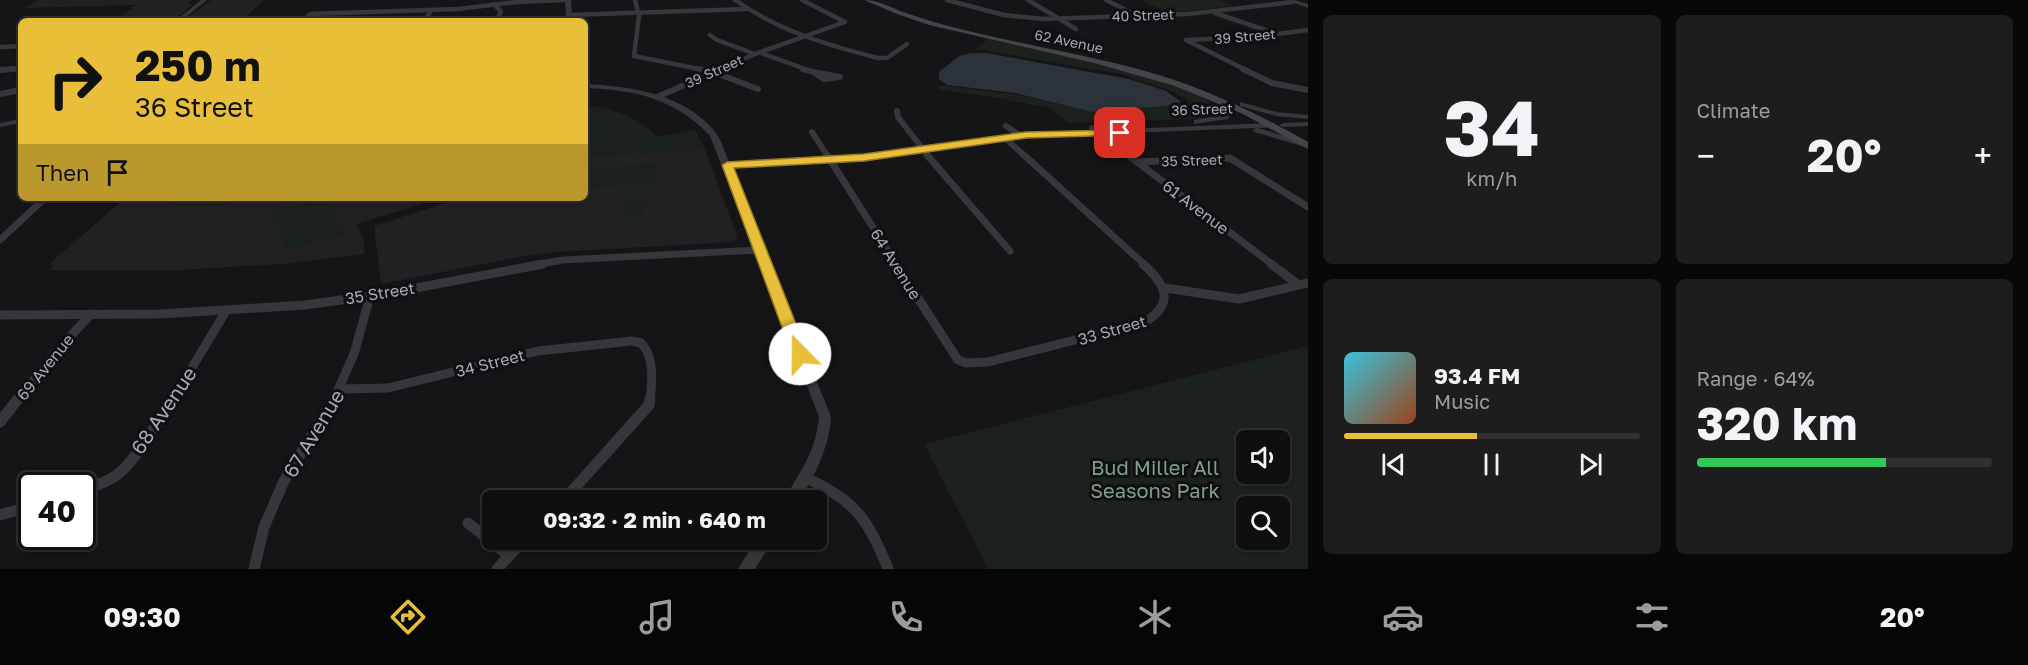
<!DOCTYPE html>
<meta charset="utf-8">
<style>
:root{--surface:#100f10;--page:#1e1d1e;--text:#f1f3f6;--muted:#9c9c9f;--line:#302f30;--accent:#e9bf39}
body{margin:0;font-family:"Golos Text",sans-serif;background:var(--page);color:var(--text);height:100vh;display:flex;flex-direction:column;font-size:22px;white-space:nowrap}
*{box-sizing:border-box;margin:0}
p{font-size:20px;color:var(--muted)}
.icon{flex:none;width:33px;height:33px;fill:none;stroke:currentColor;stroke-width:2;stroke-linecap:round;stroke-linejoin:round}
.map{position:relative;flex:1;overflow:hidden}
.side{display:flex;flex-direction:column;gap:15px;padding:15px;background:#090809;width:720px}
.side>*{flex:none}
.hud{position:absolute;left:18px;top:18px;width:570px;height:183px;border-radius:9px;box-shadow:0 2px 4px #0004,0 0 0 2px var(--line);background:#e9bf39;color:#111;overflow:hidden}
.buttons{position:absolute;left:1236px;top:430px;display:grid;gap:12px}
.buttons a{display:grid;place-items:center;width:54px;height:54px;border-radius:9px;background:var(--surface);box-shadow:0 2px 4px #0004,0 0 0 2px var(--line);font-size:30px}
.speed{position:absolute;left:18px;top:472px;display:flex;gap:12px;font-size:30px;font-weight:700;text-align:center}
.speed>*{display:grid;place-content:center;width:78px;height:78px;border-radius:50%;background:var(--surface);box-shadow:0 2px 4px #0004,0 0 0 2px var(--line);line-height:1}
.speed .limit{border:3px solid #111;border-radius:9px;background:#fff;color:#111}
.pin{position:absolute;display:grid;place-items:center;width:51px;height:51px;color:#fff;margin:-26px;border-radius:12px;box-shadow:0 3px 9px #0006}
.me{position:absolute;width:66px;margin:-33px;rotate:338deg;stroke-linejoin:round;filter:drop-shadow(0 0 4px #0008)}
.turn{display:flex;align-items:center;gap:21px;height:126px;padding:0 18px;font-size:27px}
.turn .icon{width:78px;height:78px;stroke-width:2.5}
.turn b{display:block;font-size:42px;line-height:51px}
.then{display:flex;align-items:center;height:57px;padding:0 18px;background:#0003;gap:12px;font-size:22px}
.big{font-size:45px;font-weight:700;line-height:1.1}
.side .tile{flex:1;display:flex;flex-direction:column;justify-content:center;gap:9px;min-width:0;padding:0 21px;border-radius:9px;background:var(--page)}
.side .dial{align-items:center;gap:0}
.dial b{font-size:78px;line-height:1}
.song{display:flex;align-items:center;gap:18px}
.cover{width:72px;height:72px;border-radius:9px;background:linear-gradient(135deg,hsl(190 70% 55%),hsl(20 70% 35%))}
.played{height:6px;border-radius:3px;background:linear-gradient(90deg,var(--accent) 45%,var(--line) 45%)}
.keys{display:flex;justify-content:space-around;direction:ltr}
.heat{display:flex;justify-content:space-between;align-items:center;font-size:33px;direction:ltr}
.charge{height:9px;border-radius:4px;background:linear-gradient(90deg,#34c759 64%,var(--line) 0)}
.side .tiles{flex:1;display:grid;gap:15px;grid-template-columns:repeat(2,1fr)}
.trip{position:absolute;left:482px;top:490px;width:345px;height:60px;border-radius:9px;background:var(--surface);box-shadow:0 2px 4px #0004,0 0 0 2px var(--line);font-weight:700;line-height:60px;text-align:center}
.tabs{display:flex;height:96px;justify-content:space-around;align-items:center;background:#060606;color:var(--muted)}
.tabs .icon{width:42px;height:42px}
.tabs .on{color:var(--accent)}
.tabs b{font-size:27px;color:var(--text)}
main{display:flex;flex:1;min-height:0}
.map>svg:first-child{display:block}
</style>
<main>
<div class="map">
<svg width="1308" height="569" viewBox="0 0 1308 569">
<rect width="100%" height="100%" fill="#151416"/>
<g fill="#212023">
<polygon points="38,0 192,0 188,4 193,4 173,21 113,21 136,5 25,8"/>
<polygon points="211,0 264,0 241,21 182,21"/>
<polygon points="705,149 738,238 733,242 555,252 524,256 381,284 374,226 461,198 585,198 585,156"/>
<polygon points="125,198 441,198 356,224 363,238 365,254 282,264 179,270 50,270 53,265 49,264"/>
</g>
<g fill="#1b211c" fill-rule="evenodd">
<polygon points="1141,0 1220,0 1234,6 1168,13"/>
<path d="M988,39C1040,50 1092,61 1143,75C1168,82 1198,91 1219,108V114L1198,119L1068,123L1050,108L986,96L938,90L939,85L1021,95L1091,112L1187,104L1188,100L1171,91L1121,74L976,49Z"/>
<path d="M585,106C613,108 638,116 657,137L695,129L705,149L585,156Z"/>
<polygon points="656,164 659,185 585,188 585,167"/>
<path d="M161,198H243C221,207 181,214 161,198Z"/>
<polygon points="328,198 345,234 286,250 272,211"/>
<polygon points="644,198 647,207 643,209 643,216 625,217 625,199"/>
<path d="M1308,346V569H988L924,444ZM1246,441H1280V474H1246ZM1246,507H1280V540H1246Z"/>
</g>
<polygon fill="#2b3239" points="971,53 986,53 1129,79 1166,91 1180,101 1179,105 1092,112 1015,93 947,85 939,79 939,72 959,56"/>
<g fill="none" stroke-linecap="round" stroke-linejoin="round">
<g stroke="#36363b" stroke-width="4.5">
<polyline points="635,0 639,16 634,56 704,70"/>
<path d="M735,0C779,31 827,45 878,58H887L907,44"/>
<polyline points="947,0 1004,15 1044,19 1188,14 1293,2"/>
<polyline points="1028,0 1076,29"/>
<polyline points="1106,0 1134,14"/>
<polyline points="494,4 501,12 496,21"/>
<polyline points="1215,13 1271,32"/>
<polyline points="569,15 747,9"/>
<polyline points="303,21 310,14 458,9 517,2 566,0"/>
<polyline points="425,21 431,10"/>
<polyline points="710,35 717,40 755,54"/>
<polyline points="0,47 21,46"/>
<polyline points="761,53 808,70"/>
<polyline points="0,70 21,68"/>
<polyline points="718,70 755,54 845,22 802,0"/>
<polyline points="1246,70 1186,40 1254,37 1308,30"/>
</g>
<g stroke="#36363b" stroke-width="6">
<polyline points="697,69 713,72 758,89"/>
<polyline points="803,69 813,72"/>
<polyline points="1243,69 1272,83 1308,90"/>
<polyline points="0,70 14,69"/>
<polygon points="813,72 840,77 824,79"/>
<polyline points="0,94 21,90"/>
<polyline points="657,97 721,69"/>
<polyline points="897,111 898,117 929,157"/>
<polyline points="1006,126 1021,136"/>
<polyline points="1092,128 1130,157"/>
<polyline points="812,132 828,157"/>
<polyline points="1006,139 1026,157"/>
</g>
<g stroke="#36363b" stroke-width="7">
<polyline points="827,155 897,265"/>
<polyline points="927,155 1010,251"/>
<polyline points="1024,155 1145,265"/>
<polyline points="1128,155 1273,265"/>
<polyline points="1137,162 1230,158 1308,207"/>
<polyline points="0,240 45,198"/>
<polyline points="535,265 563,260 758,250"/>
</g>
<g stroke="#36363b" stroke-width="9">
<path d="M896,264L958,360L966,363L988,362L1143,323C1175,305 1167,285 1143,264"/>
<polyline points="1271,264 1299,285"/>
<polyline points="1165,288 1239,299 1308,283"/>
<polyline points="0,315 160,314 305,305 384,294 543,264"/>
<path d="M340,389L388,388L538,351L632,341L641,343C655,357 652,382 650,401"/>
<polyline points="17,401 55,353 91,314"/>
<polyline points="172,401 226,311"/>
<polyline points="333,401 354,354 370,296"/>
</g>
<g stroke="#36363b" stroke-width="11">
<polyline points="0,422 18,399"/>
<path d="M806,478C855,500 869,520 888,569"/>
<path d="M82,490C94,486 106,483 117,475C138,458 157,422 173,399"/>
<polyline points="563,501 649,405 650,399"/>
<polyline points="0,515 32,506"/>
<polyline points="468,523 508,555"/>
<polyline points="254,569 264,527 284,481 334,399"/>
<polyline points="497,569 524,540"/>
</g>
<g fill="#36363b" fill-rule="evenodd">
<polygon points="201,0 207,0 181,21 175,21"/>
<polygon points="565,0 571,0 572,15 570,21 564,21 566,15"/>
<polygon points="1285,0 1294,0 1308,4 1308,8"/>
<path d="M585,84C631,86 686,94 716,133C722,141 725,153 729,162L864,155L1026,133L1272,123H1275V127L1258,128L1308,143V148L1254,132L1253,130L1256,128L1026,137L864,159L731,167L831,417C829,448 815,475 799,501H784C800,469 815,456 819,417L710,136C675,98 634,90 585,88Z"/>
<polygon points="1212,96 1226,102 1232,113 1228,119 1194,124 1194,120 1223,115 1224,113 1220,105 1210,99 1210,97"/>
<polygon points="1240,102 1277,112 1308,115 1308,119 1276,116 1240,106"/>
<polygon points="21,119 21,123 0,127 0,123"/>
<polygon points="1308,122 1308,126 1283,127 1279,125 1283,123"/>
<polygon points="756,540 773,540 755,569 738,569"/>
</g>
<path fill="#44454b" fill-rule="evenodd" d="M864,0C878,0 890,7 903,12C923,19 943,25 964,30C1029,46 1095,56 1159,75C1211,91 1260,115 1308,142V149L1241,113L1175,86L1098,64L929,25L897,14Z"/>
</g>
<polygon fill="#e9bf39" stroke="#977c25" stroke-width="1.5" points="1120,130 1125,133 1124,135 1026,138 864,161 734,168 808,354 800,360 792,354 722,165 727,162 864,154 1026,132"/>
<g text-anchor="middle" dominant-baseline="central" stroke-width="6" stroke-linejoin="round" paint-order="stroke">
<g font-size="14" fill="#a7aab6" stroke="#100f11">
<text transform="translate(1143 15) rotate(-2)">40 Street</text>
<text transform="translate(1245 36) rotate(-5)">39 Street</text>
<text transform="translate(1069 41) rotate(12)">62 Avenue</text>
<text transform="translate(714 71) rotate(-24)">39 Street</text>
<text transform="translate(1202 109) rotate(-2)">36 Street</text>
<text transform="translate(1192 160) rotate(-2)">35 Street</text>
</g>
<g font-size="16" fill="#a7aab6" stroke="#100f11">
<text transform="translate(1196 207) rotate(37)">61 Avenue</text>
<text transform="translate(896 264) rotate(58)">64 Avenue</text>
<text transform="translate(380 293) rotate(-9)">35 Street</text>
<text transform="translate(1112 330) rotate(-16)">33 Street</text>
<text transform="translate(490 363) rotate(-14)">34 Street</text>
<text transform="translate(45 367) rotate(-51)">69 Avenue</text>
</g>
<g font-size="20" fill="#a7aab6" stroke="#100f11">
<text transform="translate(163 410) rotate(-56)">68 Avenue</text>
<text transform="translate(313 433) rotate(-59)">67 Avenue</text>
</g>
<g font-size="20" fill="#7fa084" stroke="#100f11">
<text x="1155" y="467">Bud Miller All<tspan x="1155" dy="23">Seasons Park</tspan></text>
</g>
</g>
</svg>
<div class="buttons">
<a><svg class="icon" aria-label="sound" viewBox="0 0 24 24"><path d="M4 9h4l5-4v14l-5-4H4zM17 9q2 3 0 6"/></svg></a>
<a><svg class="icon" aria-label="search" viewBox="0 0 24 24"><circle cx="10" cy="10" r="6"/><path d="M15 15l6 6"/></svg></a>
</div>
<div class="speed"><div class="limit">40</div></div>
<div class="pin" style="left:1120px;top:133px;background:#d93025"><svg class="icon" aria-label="arrive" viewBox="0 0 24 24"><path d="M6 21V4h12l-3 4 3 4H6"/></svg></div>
<svg class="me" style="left:800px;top:354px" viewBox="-20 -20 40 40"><circle r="19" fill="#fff"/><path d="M0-13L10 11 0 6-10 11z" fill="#e9bf39"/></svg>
<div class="trip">09:32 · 2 min · 640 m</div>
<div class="hud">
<div class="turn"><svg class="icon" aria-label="right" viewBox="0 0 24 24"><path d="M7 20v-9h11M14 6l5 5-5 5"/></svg><div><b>250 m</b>36 Street</div></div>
<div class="then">Then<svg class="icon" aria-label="arrive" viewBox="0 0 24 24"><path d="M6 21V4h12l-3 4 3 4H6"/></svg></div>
</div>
</div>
<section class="side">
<div class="tiles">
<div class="tile dial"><b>34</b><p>km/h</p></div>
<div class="tile"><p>Climate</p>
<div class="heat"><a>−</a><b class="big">20°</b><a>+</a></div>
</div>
<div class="tile">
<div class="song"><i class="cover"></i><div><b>93.4 FM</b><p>Music</p></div></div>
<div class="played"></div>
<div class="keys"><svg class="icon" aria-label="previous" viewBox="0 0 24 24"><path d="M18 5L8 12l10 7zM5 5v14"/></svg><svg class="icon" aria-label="pause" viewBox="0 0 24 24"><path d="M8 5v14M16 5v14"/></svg><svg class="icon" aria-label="next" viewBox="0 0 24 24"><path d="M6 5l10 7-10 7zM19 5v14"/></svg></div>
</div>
<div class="tile"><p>Range · 64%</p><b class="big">320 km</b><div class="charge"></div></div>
</div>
</section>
</main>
<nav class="tabs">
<b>09:30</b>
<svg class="icon on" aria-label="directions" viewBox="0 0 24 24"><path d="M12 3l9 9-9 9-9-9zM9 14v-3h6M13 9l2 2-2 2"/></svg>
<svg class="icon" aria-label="music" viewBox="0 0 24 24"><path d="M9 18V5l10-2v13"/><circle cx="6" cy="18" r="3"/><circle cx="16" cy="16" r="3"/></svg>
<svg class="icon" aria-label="phone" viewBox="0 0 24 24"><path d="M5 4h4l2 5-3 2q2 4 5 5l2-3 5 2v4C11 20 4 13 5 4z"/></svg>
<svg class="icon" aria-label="climate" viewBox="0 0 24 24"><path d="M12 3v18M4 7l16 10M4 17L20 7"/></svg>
<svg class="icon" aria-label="car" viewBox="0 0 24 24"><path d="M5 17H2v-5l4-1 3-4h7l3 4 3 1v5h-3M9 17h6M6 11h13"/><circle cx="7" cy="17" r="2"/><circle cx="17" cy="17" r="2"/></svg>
<svg class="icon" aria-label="filters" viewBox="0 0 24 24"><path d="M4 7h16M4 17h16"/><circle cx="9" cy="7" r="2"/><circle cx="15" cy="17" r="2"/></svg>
<b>20°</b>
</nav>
